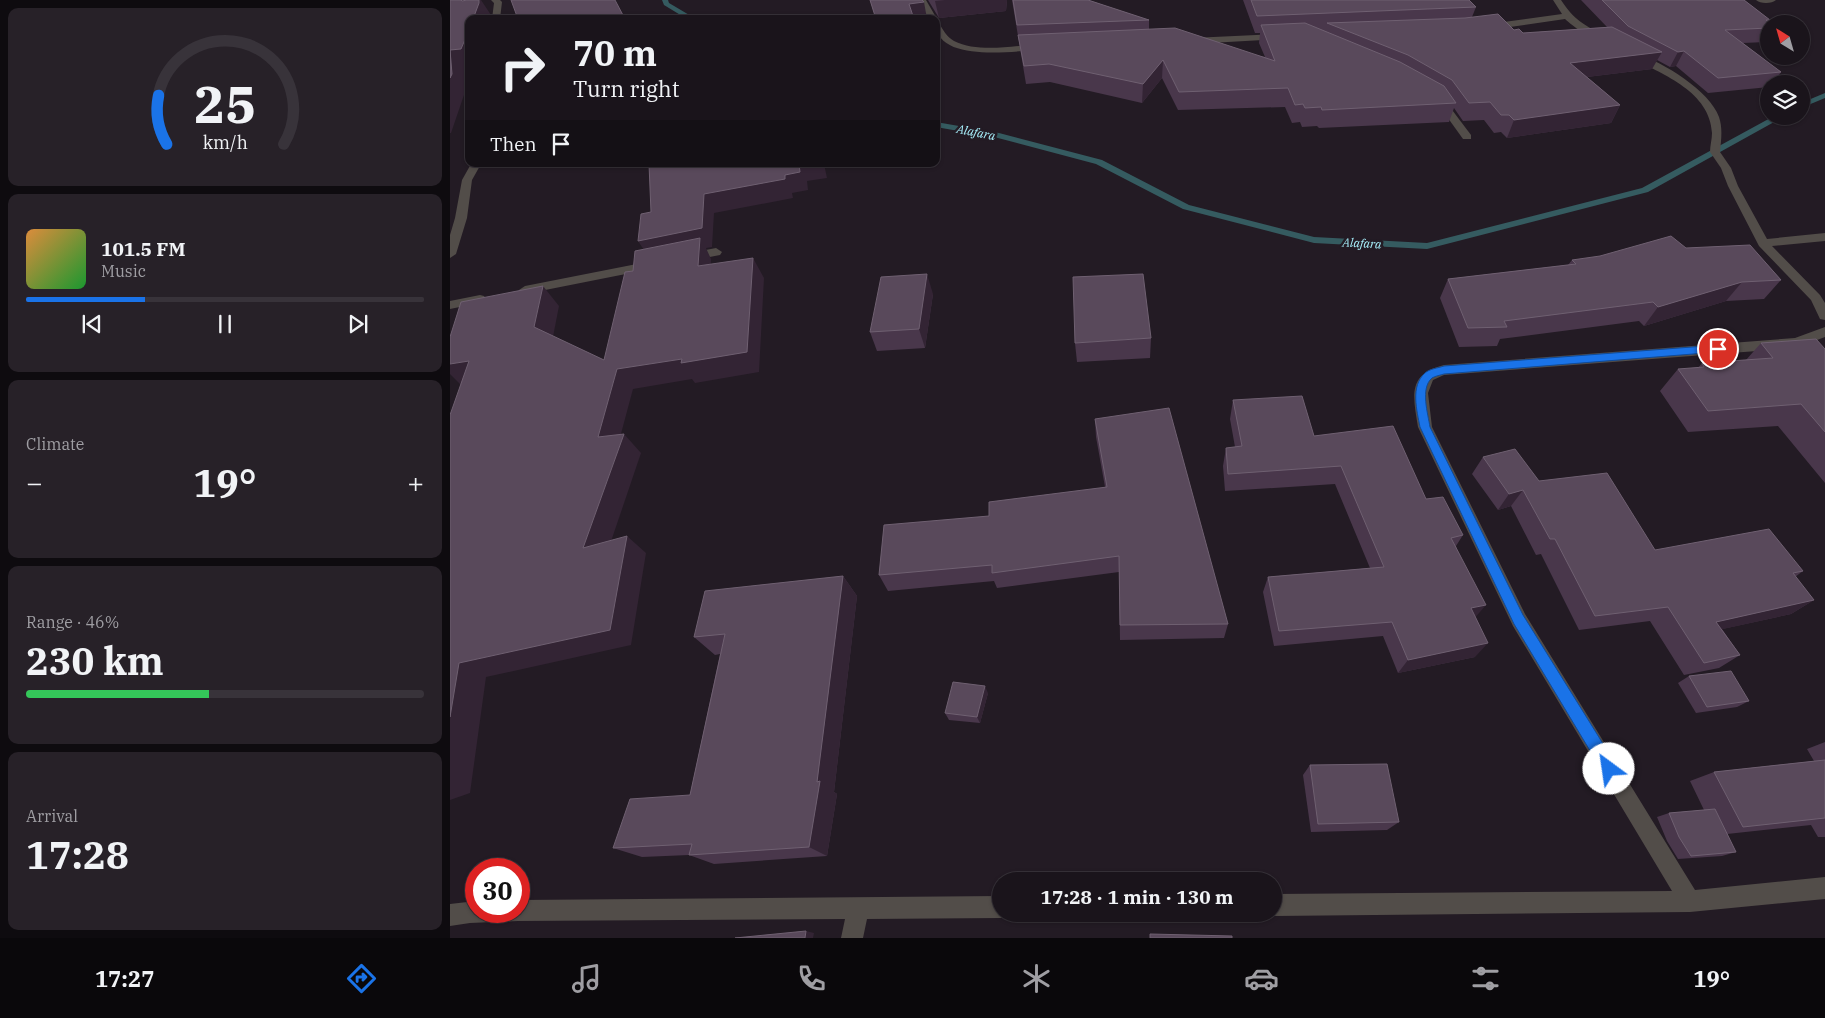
<!DOCTYPE html>
<meta charset="utf-8">
<style>
:root{--surface:#1a141b;--page:#272128;--text:#f1f3f6;--muted:#9f9ea3;--line:#38333a;--accent:#1a73e8}
body{margin:0;font-family:"IBM Plex Serif",serif;background:var(--page);color:var(--text);height:100vh;display:flex;flex-direction:column;font-size:19px;white-space:nowrap}
*{box-sizing:border-box;margin:0}
p{font-size:16px;color:var(--muted)}
.icon{flex:none;width:28px;height:28px;fill:none;stroke:currentColor;stroke-width:2;stroke-linecap:round;stroke-linejoin:round}
.map{position:relative;flex:1;overflow:hidden}
.panel{display:flex;flex-direction:column;gap:8px;padding:8px;background:#0e0b0f;width:450px}
.panel>*{flex:none}
.hud{position:absolute;left:15px;top:15px;width:475px;height:152px;border-radius:10px;box-shadow:0 1px 4px #0004,0 0 0 1px var(--line);background:#1a141b;color:var(--text);overflow:hidden}
.needle{width:32px;rotate:323deg}
.controls{position:absolute;left:1310px;top:15px;display:grid;gap:10px}
.controls a{display:grid;place-items:center;width:50px;height:50px;border-radius:50%;background:var(--surface);box-shadow:0 1px 4px #0004,0 0 0 1px var(--line);font-size:25px}
.speed{position:absolute;left:15px;top:858px;display:flex;gap:10px;font-size:25px;font-weight:700;text-align:center}
.speed>*{display:grid;place-content:center;width:65px;height:65px;border-radius:50%;background:var(--surface);box-shadow:0 1px 4px #0004,0 0 0 1px var(--line);line-height:1}
.speed .limit{border:8px solid #d22;background:#fff;color:#111}
.pin{position:absolute;display:grid;place-items:center;width:42px;height:42px;color:#fff;margin:-21px;border:2px solid #fff;border-radius:50%;box-shadow:0 1px 5px #0007}
.me{position:absolute;width:55px;margin:-28px;rotate:329deg;stroke-linejoin:round;filter:drop-shadow(0 0 4px #0008)}
.turn{display:flex;align-items:center;gap:18px;height:105px;padding:0 25px;font-size:22px}
.turn .icon{width:65px;height:65px;stroke-width:2.5}
.turn b{display:block;font-size:35px;line-height:42px}
.then{display:flex;align-items:center;height:48px;padding:0 25px;background:#0003;gap:10px;font-size:19px}
.big{font-size:38px;font-weight:700;line-height:1.1}
.panel .card{flex:1;display:flex;flex-direction:column;justify-content:center;gap:8px;min-width:0;padding:0 18px;border-radius:10px;background:var(--page)}
.panel .dial{align-items:center;gap:0}
.dial svg{height:130px;overflow:visible;fill:none;stroke:var(--line);stroke-width:7;stroke-linecap:round;text-anchor:middle}
.dial text{fill:var(--text);stroke:none}
.song{display:flex;align-items:center;gap:15px}
.cover{width:60px;height:60px;border-radius:8px;background:linear-gradient(135deg,hsl(30 70% 55%),hsl(130 70% 35%))}
.played{height:5px;border-radius:2px;background:linear-gradient(90deg,var(--accent) 30%,var(--line) 30%)}
.keys{display:flex;justify-content:space-around;direction:ltr}
.heat{display:flex;justify-content:space-between;align-items:center;font-size:28px;direction:ltr}
.charge{height:8px;border-radius:4px;background:linear-gradient(90deg,#34c759 46%,var(--line) 0)}
.trip{position:absolute;left:542px;top:872px;width:290px;height:50px;border-radius:25px;background:var(--surface);box-shadow:0 1px 4px #0004,0 0 0 1px var(--line);font-weight:700;line-height:50px;text-align:center}
.dock{display:flex;height:80px;justify-content:space-around;align-items:center;background:#0a080b;color:var(--muted)}
.dock .icon{width:35px;height:35px}
.dock .on{color:var(--accent)}
.dock b{font-size:22px;color:var(--text)}
main{display:flex;flex:1;min-height:0}
.map>svg:first-child{display:block}
</style>
<main>
<section class="panel">
<div class="card dial"><svg viewBox="0 0 100 80">
<path d="M14 69A42 42 0 1 1 86 69"/>
<path d="M14 69A42 42 0 0 1 9 39" stroke="#1a73e8"/>
<text x="50" y="56" font-size="32" font-weight="700">25</text>
<text x="50" y="72" font-size="11">km/h</text>
</svg></div>
<div class="card">
<div class="song"><i class="cover"></i><div><b>101.5 FM</b><p>Music</p></div></div>
<div class="played"></div>
<div class="keys"><svg class="icon" aria-label="previous" viewBox="0 0 24 24"><path d="M18 5L8 12l10 7zM5 5v14"/></svg><svg class="icon" aria-label="pause" viewBox="0 0 24 24"><path d="M8 5v14M16 5v14"/></svg><svg class="icon" aria-label="next" viewBox="0 0 24 24"><path d="M6 5l10 7-10 7zM19 5v14"/></svg></div>
</div>
<div class="card"><p>Climate</p>
<div class="heat"><a>−</a><b class="big">19°</b><a>+</a></div>
</div>
<div class="card"><p>Range · 46%</p><b class="big">230 km</b><div class="charge"></div></div>
<div class="card"><p>Arrival</p><b class="big">17:28</b></div>
</section>
<div class="map">
<svg width="1375" height="938" viewBox="0 0 1375 938">
<rect width="100%" height="100%" fill="#231b24"/>
<g fill="none" stroke-linecap="round" stroke-linejoin="round">
<g fill="#355b60" fill-rule="evenodd">
<polygon points="212,0 218,0 219,3 246,19 237,19 214,5"/>
<polygon points="1375,93 1375,98 1351,108 1351,103"/>
<polygon points="1324,116 1335,116 1198,192 977,249 864,243 733,209 646,164 548,138 486,127 486,122 549,133 652,160 739,205 864,237 977,243 1192,188"/>
</g>
<g fill="#524d49" fill-rule="evenodd">
<polygon points="41,0 50,0 52,2 50,19 42,19 44,3"/>
<polygon points="468,0 476,0 487,19 486,20 486,19 479,19"/>
<path d="M1103,0H1111C1124,20 1134,25 1154,35V39C1142,41 1124,27 1115,19L1039,30L1035,27L1039,24L1112,14Z"/>
<path d="M1306,0H1326C1322,4 1310,4 1306,0Z"/>
<path d="M486,23H489C493,30 497,37 504,41C528,53 563,46 589,44L593,47L589,50C562,51 486,63 486,23Z"/>
<polygon points="829,34 833,37 832,39 742,44 738,41 742,38"/>
<path d="M1187,54C1213,62 1260,91 1269,117C1273,129 1271,140 1270,152L1281,168L1288,186L1317,239L1375,233V241L1322,246L1370,295L1375,303V320L1370,319L1361,300L1309,246L1278,186L1271,168L1260,152C1260,146 1262,139 1262,133C1260,92 1214,75 1184,59L1183,57Z"/>
<polygon points="990,97 993,98 1021,135 1021,139 1013,139 985,100"/>
<polygon points="21,164 31,164 22,180 17,218 6,254 0,258 0,235 5,218 12,180"/>
<polygon points="266,248 272,252 270,255 239,261 233,257 235,254"/>
<polygon points="202,261 208,265 206,268 75,294 69,290 75,286"/>
<polygon points="30,295 34,296 36,299 34,302 0,309 0,301"/>
<path d="M1375,327V337L1346,348L994,375L983,380L978,393L982,427L1075,614L1245,890L1375,877V899L1240,912L824,916L819,914H824V894L1222,891L1063,626L968,427C963,396 957,374 994,365L1345,338Z"/>
<polygon points="551,896 551,914 559,914 551,918 417,919 413,938 391,938 395,919 68,921 20,923 0,926 0,904 26,901 26,911 69,911 69,900"/>
</g>
</g>
<g fill="#49374b">
<polygon points="478,0 557,0 556,11 489,18"/>
<polygon points="562,0 638,0 699,20 699,29 815,57 809,43 810,33 805,33 793,0 1019,0 1026,7 1022,17 1073,33 1157,27 1131,0 1294,0 1320,20 1319,24 1319,37 1316,42 1293,43 1331,72 1323,84 1319,84 1319,87 1258,93 1226,66 1220,67 1207,60 1202,69 1137,77 1170,105 1161,123 1057,138 1051,132 1044,133 1034,120 1013,121 1004,108 999,122 869,128 867,126 852,127 850,122 842,123 835,107 728,110 712,78 692,103 600,82 576,84"/>
<polygon points="1236,248 1331,280 1314,299 1276,301 1194,326 1189,321 1050,339 1047,346 1009,347 990,298 998,279 1118,265 1122,260"/>
<polygon points="483,294 475,348 427,351 420,332"/>
<polygon points="701,338 700,358 627,362 625,343"/>
<polygon points="1311,343 1375,349 1375,483 1328,426 1238,432 1210,391 1228,369 1248,368 1252,363 1296,360"/>
<polygon points="783,400 864,436 976,499 1013,535 1006,546 1025,618 1025,657 948,673 933,636 824,646 813,592 818,577 920,568 885,484 775,491 773,466 776,448 785,447 780,419"/>
<polygon points="645,419 778,624 774,638 670,640 669,572 547,588 544,581 438,591 429,575 539,516 655,487 646,437"/>
<polygon points="1033,457 1089,481 1205,550 1353,571 1345,577 1364,600 1341,614 1272,629 1290,655 1269,668 1234,675 1200,621 1129,630 1091,554 1086,555 1061,506 1048,510 1022,474"/>
<polygon points="393,576 407,596 384,792 387,794 377,856 264,864 239,855 192,857 163,848 240,795 270,654 265,655 244,637"/>
<polygon points="1239,676 1299,701 1287,707 1246,713 1228,683"/>
<polygon points="538,693 530,723 499,720 495,713"/>
<polygon points="1375,742 1375,837 1368,837 1361,825 1277,834 1286,852 1272,856 1228,859 1217,841 1207,817 1219,813 1254,810 1240,781 1264,772 1364,761 1357,749"/>
<polygon points="860,765 949,822 937,830 861,832 853,775"/>
</g>
<g fill="#332434">
<polygon points="11,0 15,0 19,6 29,0 31,0 41,15 41,19 23,19"/>
<polygon points="495,0 557,0 556,11 489,18 485,1"/>
<polygon points="474,2 477,19 462,19 459,4"/>
<polygon points="19,30 19,68 14,69 15,92 1,133 0,133 0,50"/>
<polygon points="1234,51 1226,66 1220,67 1228,52"/>
<polygon points="1212,52 1202,69 1112,80 1120,63"/>
<polygon points="713,60 712,78 692,103 693,84"/>
<polygon points="1170,105 1161,123 1057,138 1064,120"/>
<polygon points="349,164 374,164 377,178 357,181 358,190 342,193 343,198 264,213 262,247 256,248 261,259 260,287 200,259 188,241 254,194 335,175"/>
<polygon points="303,258 314,278 309,372 245,383 242,379 183,389 165,456 148,437 167,369 232,359"/>
<polygon points="477,274 483,294 475,348 469,329"/>
<polygon points="1292,282 1276,301 1194,326 1208,307"/>
<polygon points="93,286 109,306 101,347 84,327"/>
<polygon points="19,361 12,386 0,374 0,364"/>
<polygon points="174,434 191,453 153,565 133,548"/>
<polygon points="1073,490 1061,506 1048,510 1059,494"/>
<polygon points="177,536 196,553 181,645 36,677 20,793 0,800 0,717 9,663"/>
<polygon points="393,576 407,596 384,792 387,794 377,856 359,847"/>
<polygon points="1364,600 1341,614 1246,635 1266,622"/>
<polygon points="1036,605 1023,620 1021,608"/>
<polygon points="1038,643 1025,657 948,673 958,660"/>
<polygon points="535,686 538,693 530,723 527,717"/>
<polygon points="356,931 364,933 363,938 355,938"/>
</g>
<g fill="#59495b" stroke="#6f6071">
<polygon points="0,0 11,0 12,1 17,0 29,0 29,3 23,19 19,19 19,30 11,49 0,50 2,74 0,78"/>
<polygon points="61,0 165,0 175,19 68,19"/>
<polygon points="420,0 472,0 474,2 459,4 464,19 426,19"/>
<polygon points="563,0 638,0 699,20 567,25"/>
<polygon points="801,0 1019,0 1026,7 807,16"/>
<polygon points="1152,0 1294,0 1320,20 1316,20 1321,24 1319,24 1319,28 1275,30 1331,72 1268,78 1234,51 1228,52 1178,26"/>
<polygon points="1048,14 1064,30 1069,29 1073,33 1162,27 1212,52 1120,63 1170,105 1064,120 1059,115 1051,115 1040,102 1019,103 1002,80 958,55 877,23 1015,18"/>
<polygon points="855,23 950,62 994,86 1006,103 872,110 871,107 855,108 853,104 845,105 838,88 729,92 713,60 693,84 599,64 574,66 568,35 725,28 825,61 811,25"/>
<polygon points="199,164 349,164 350,172 335,175 335,179 254,194 252,228 188,241 191,214 201,212"/>
<polygon points="1221,236 1236,248 1300,245 1331,280 1292,282 1208,307 1203,302 1054,321 1057,327 1018,328 998,279 1126,264 1122,260 1150,256"/>
<polygon points="250,238 248,266 303,258 297,352 231,363 232,359 167,369 148,437 174,434 133,548 177,536 160,630 9,663 0,717 0,415 19,361 0,364 0,337 11,302 93,286 84,327 154,360 175,272 183,271 185,251"/>
<polygon points="477,274 469,329 420,332 431,277"/>
<polygon points="693,274 701,338 625,343 623,277"/>
<polygon points="1366,339 1375,349 1375,432 1351,404 1258,411 1228,369 1254,367 1252,363 1323,358 1311,343"/>
<polygon points="852,396 864,436 943,426 976,499 993,497 1013,535 1001,538 1036,605 1021,608 1038,643 958,660 942,622 829,631 818,577 934,567 891,466 778,474 776,448 792,446 783,400"/>
<polygon points="719,408 778,624 670,625 669,556 542,573 542,565 429,575 434,525 539,516 539,502 657,487 645,419"/>
<polygon points="1065,449 1089,481 1157,473 1205,550 1319,529 1353,571 1343,573 1364,600 1266,622 1290,655 1254,663 1218,607 1145,616 1105,539 1100,539 1073,490 1059,494 1033,457"/>
<polygon points="393,576 367,782 370,781 359,847 239,855 242,844 163,848 180,799 240,795 275,634 244,637 255,591"/>
<polygon points="1281,671 1299,701 1257,707 1239,676"/>
<polygon points="503,682 535,686 527,717 495,713"/>
<polygon points="1375,760 1375,818 1293,827 1264,772"/>
<polygon points="937,764 949,822 868,824 860,765"/>
<polygon points="1265,809 1286,852 1241,856 1229,837 1219,813"/>
<polygon points="356,931 355,938 285,938"/>
<polygon points="700,934 782,936 782,938 700,938"/>
</g>
<path fill="#1a73e8" stroke="#114b97" d="M1268,345L1273,349L1268,352L994,374C991,375 985,376 982,378C970,388 978,414 980,427L1073,615L1165,763L1167,769L1165,774L1159,776L1154,774L1064,624L970,427C967,411 960,386 975,373C979,369 988,368 994,366Z"/>
<g text-anchor="middle" dominant-baseline="central" stroke-width="5" stroke-linejoin="round" paint-order="stroke">
<g font-size="12" font-style="italic" fill="#a8f1fd" stroke="#231b24">
<text transform="translate(526 132) rotate(11)">Alafara</text>
<text transform="translate(912 243) rotate(3)">Alafara</text>
</g>
</g>
</svg>
<div class="controls">
<a><svg class="needle" viewBox="-14 -14 28 28"><path d="M0-13l5 13h-10z" fill="#e53935"/><path d="M0 13l5-13h-10z" fill="#9f9ea3"/></svg></a>
<a><svg class="icon" aria-label="layers" viewBox="0 0 24 24"><path d="M12 4l9 5-9 5-9-5zM3 14l9 5 9-5"/></svg></a>
</div>
<div class="speed"><div class="limit">30</div></div>
<div class="pin" style="left:1268px;top:349px;background:#d93025"><svg class="icon" aria-label="arrive" viewBox="0 0 24 24"><path d="M6 21V4h12l-3 4 3 4H6"/></svg></div>
<svg class="me" style="left:1159px;top:769px" viewBox="-20 -20 40 40"><circle r="19" fill="#fff"/><path d="M0-13L10 11 0 6-10 11z" fill="#1a73e8"/></svg>
<div class="trip">17:28 · 1 min · 130 m</div>
<div class="hud">
<div class="turn"><svg class="icon" aria-label="right" viewBox="0 0 24 24"><path d="M7 20v-9h11M14 6l5 5-5 5"/></svg><div><b>70 m</b>Turn right</div></div>
<div class="then">Then<svg class="icon" aria-label="arrive" viewBox="0 0 24 24"><path d="M6 21V4h12l-3 4 3 4H6"/></svg></div>
</div>
</div>
</main>
<nav class="dock">
<b>17:27</b>
<svg class="icon on" aria-label="directions" viewBox="0 0 24 24"><path d="M12 3l9 9-9 9-9-9zM9 14v-3h6M13 9l2 2-2 2"/></svg>
<svg class="icon" aria-label="music" viewBox="0 0 24 24"><path d="M9 18V5l10-2v13"/><circle cx="6" cy="18" r="3"/><circle cx="16" cy="16" r="3"/></svg>
<svg class="icon" aria-label="phone" viewBox="0 0 24 24"><path d="M5 4h4l2 5-3 2q2 4 5 5l2-3 5 2v4C11 20 4 13 5 4z"/></svg>
<svg class="icon" aria-label="climate" viewBox="0 0 24 24"><path d="M12 3v18M4 7l16 10M4 17L20 7"/></svg>
<svg class="icon" aria-label="car" viewBox="0 0 24 24"><path d="M5 17H2v-5l4-1 3-4h7l3 4 3 1v5h-3M9 17h6M6 11h13"/><circle cx="7" cy="17" r="2"/><circle cx="17" cy="17" r="2"/></svg>
<svg class="icon" aria-label="filters" viewBox="0 0 24 24"><path d="M4 7h16M4 17h16"/><circle cx="9" cy="7" r="2"/><circle cx="15" cy="17" r="2"/></svg>
<b>19°</b>
</nav>
